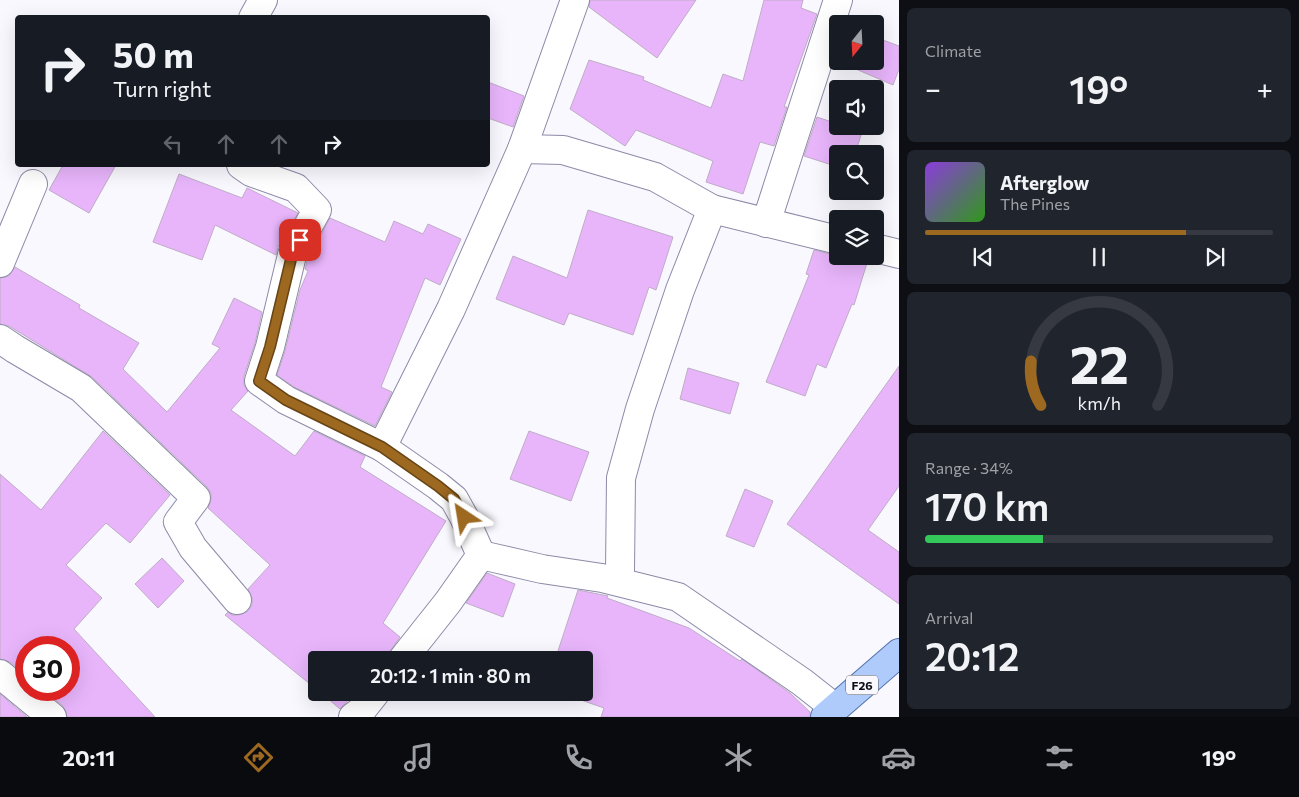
<!DOCTYPE html>
<meta charset="utf-8">
<style>
:root{--surface:#171b24;--page:#20242c;--text:#f1f3f6;--muted:#9ea1a6;--line:#363941;--accent:#9d6820}
body{margin:0;font-family:Commissioner,sans-serif;background:var(--page);color:var(--text);height:100vh;display:flex;flex-direction:column;font-size:19px;white-space:nowrap}
*{box-sizing:border-box;margin:0}
p{font-size:16px;color:var(--muted)}
.icon{flex:none;width:28px;height:28px;fill:none;stroke:currentColor;stroke-width:2;stroke-linecap:round;stroke-linejoin:round}
.map{position:relative;flex:1;overflow:hidden}
.drawer{display:flex;flex-direction:column;gap:8px;padding:8px;background:#0d0f14;width:400px}
.drawer>*{flex:none}
.banner{position:absolute;left:15px;top:15px;width:475px;height:152px;border-radius:5px;box-shadow:0 5px 20px #0002;background:#171b24;color:var(--text);overflow:hidden}
.needle{width:32px;rotate:198deg}
.buttons{position:absolute;left:829px;top:15px;display:grid;gap:10px}
.buttons a{display:grid;place-items:center;width:55px;height:55px;border-radius:5px;background:var(--surface);box-shadow:0 5px 20px #0002;font-size:25px}
.speed{position:absolute;left:15px;top:636px;display:flex;gap:10px;font-size:25px;font-weight:700;text-align:center}
.speed>*{display:grid;place-content:center;width:65px;height:65px;border-radius:50%;background:var(--surface);box-shadow:0 5px 20px #0002;line-height:1}
.speed .limit{border:8px solid #d22;background:#fff;color:#111}
.pin{position:absolute;display:grid;place-items:center;width:42px;height:42px;color:#fff;margin:-21px;border-radius:10px;box-shadow:0 2px 8px #0006}
.me{position:absolute;width:55px;margin:-28px;rotate:327deg;stroke-linejoin:round;filter:drop-shadow(0 0 4px #0008)}
.turn{display:flex;align-items:center;gap:18px;height:105px;padding:0 15px;font-size:22px}
.turn .icon{width:65px;height:65px;stroke-width:2.5}
.turn b{display:block;font-size:35px;line-height:42px}
.lanes{display:flex;align-items:center;height:48px;padding:0 15px;background:#0003;justify-content:center;gap:25px;direction:ltr}
.lanes .off{opacity:.35}
.big{font-size:38px;font-weight:600;line-height:1.1}
.drawer .widget{flex:1;display:flex;flex-direction:column;justify-content:center;gap:8px;min-width:0;padding:0 18px;border-radius:8px;background:var(--page)}
.drawer .dial{align-items:center;gap:0}
.dial svg{height:130px;overflow:visible;fill:none;stroke:var(--line);stroke-width:7;stroke-linecap:round;text-anchor:middle}
.dial text{fill:var(--text);stroke:none}
.song{display:flex;align-items:center;gap:15px}
.cover{width:60px;height:60px;border-radius:8px;background:linear-gradient(135deg,hsl(270 70% 55%),hsl(110 70% 35%))}
.played{height:5px;border-radius:2px;background:linear-gradient(90deg,var(--accent) 75%,var(--line) 75%)}
.keys{display:flex;justify-content:space-around;direction:ltr}
.heat{display:flex;justify-content:space-between;align-items:center;font-size:28px;direction:ltr}
.charge{height:8px;border-radius:4px;background:linear-gradient(90deg,#34c759 34%,var(--line) 0)}
.trip{position:absolute;left:308px;top:651px;width:285px;height:50px;border-radius:5px;background:var(--surface);box-shadow:0 5px 20px #0002;font-weight:600;line-height:50px;text-align:center}
.menu{display:flex;height:80px;justify-content:space-around;align-items:center;background:#090b0e;color:var(--muted)}
.menu .icon{width:35px;height:35px}
.menu .on{color:var(--accent)}
.menu b{font-size:22px;color:var(--text)}
main{display:flex;flex:1;min-height:0}
.map>svg:first-child{display:block}
</style>
<main>
<div class="map">
<svg width="899" height="717" viewBox="0 0 899 717">
<rect width="100%" height="100%" fill="#f8f8fe"/>
<g fill="#e8b5fb" stroke="#c0acc7">
<polygon points="590,0 696,0 657,58 589,7"/>
<polygon points="764,0 803,0 801,8 817,14 784,107 787,107 774,146 760,142 743,194 706,182 713,161 636,130 625,146 570,109 589,60 644,77 643,80 711,108 723,74 743,81"/>
<polygon points="875,37 899,46 899,69 893,85 835,60 838,52 838,61 875,61"/>
<polygon points="488,82 524,96 513,127 488,118"/>
<polygon points="817,117 838,124 838,126 845,126 862,132 855,154 838,154 838,167 804,156"/>
<polygon points="63,165 116,165 89,213 49,190"/>
<polygon points="179,174 242,198 247,188 298,213 278,247 276,255 215,225 202,260 153,242"/>
<polygon points="588,210 673,237 656,290 649,287 633,335 569,313 564,325 496,299 513,256 567,278"/>
<polygon points="330,218 385,242 394,221 423,234 428,224 461,239 440,285 425,278 381,387 392,392 375,426 294,387 277,375 285,351 300,290 308,271 305,269 307,261"/>
<polygon points="814,250 838,256 845,256 867,263 854,305 852,304 826,368 817,364 805,396 766,382 809,275 806,274"/>
<polygon points="15,267 80,305 79,308 139,343 123,369 167,412 220,348 212,344 234,298 262,312 255,343 244,376 244,385 248,391 231,410 295,456 314,431 365,456 360,467 446,521 383,623 400,637 384,660 316,660 316,689 225,615 228,612 232,615 239,615 247,612 252,605 252,598 248,589 270,565 208,508 211,500 211,493 207,487 92,377 9,326 0,324 0,278 9,276"/>
<polygon points="899,366 899,486 868,530 899,552 899,604 787,524"/>
<polygon points="688,368 739,383 730,414 680,399"/>
<polygon points="103,431 170,495 130,543 106,523 66,565 102,598 74,629 155,717 67,717 66,711 62,705 44,690 69,690 69,648 26,648 26,675 10,662 0,659 0,474 41,510"/>
<polygon points="529,431 589,452 571,501 510,479"/>
<polygon points="745,489 773,501 754,547 726,536"/>
<polygon points="162,558 184,581 158,608 135,584"/>
<polygon points="487,573 515,584 503,617 466,603"/>
<polygon points="578,590 608,596 607,598 689,628 740,661 742,659 790,693 810,712 810,717 601,717 604,708 558,692 584,692 584,660 555,660"/>
<polygon points="320,692 356,692 340,709"/>
<polygon points="0,694 27,717 0,717"/>
</g>
<g fill="none" stroke-linecap="round" stroke-linejoin="round">
<defs>
<g id="street">
<polyline points="253,18 263,0"/>
<polyline points="522,149 563,150 655,177 712,209 838,240"/>
<polyline points="241,165 251,172 296,188 317,210 292,255 270,347 259,381 286,400 382,447 438,486 454,499 464,517 481,555 448,602 402,660"/>
<polyline points="766,223 838,0"/>
<polyline points="875,248 899,254"/>
<polyline points="0,263 33,184"/>
<polyline points="0,339 15,349 81,388 196,498 178,522 193,548 237,600"/>
<polyline points="382,447 451,309 522,149 575,0"/>
<polyline points="481,555 542,569 602,578 678,597 802,682 835,708"/>
<polyline points="620,571 621,478 640,409 680,290 712,209"/>
<polyline points="0,674 52,717"/>
<polyline points="353,717 361,711 376,692"/>
</g>
<polyline id="primary" points="825,717 899,653"/>
</defs>
<use href="#street" stroke="#8d8aa7" stroke-width="30"/>
<use href="#primary" stroke="#5372ab" stroke-width="30"/>
<use href="#street" stroke="#fff" stroke-width="28"/>
<use href="#primary" stroke="#aecbfc" stroke-width="28"/>
</g>
<g fill="none" stroke-linecap="round" stroke-linejoin="round">
<defs>
<polyline id="route" points="300,240 292,255 270,347 259,381 286,400 382,447 438,486 454,499 464,517"/>
</defs>
<use href="#route" stroke="#664415" stroke-width="12"/>
<use href="#route" stroke="#9d6820" stroke-width="9"/>
</g>
<g text-anchor="middle" dominant-baseline="central" stroke-width="4" stroke-linejoin="round" paint-order="stroke">
<rect fill="#f8f8fe" stroke="#54545c" stroke-width="1" x="846" y="675.5" width="32" height="19" rx="4"/>
<g font-size="12" font-weight="bold" fill="#0e0d17">
<text x="862" y="685">F26</text>
</g>
</g>
</svg>
<div class="buttons">
<a><svg class="needle" viewBox="-14 -14 28 28"><path d="M0-13l5 13h-10z" fill="#e53935"/><path d="M0 13l5-13h-10z" fill="#9ea1a6"/></svg></a>
<a><svg class="icon" aria-label="sound" viewBox="0 0 24 24"><path d="M4 9h4l5-4v14l-5-4H4zM17 9q2 3 0 6"/></svg></a>
<a><svg class="icon" aria-label="search" viewBox="0 0 24 24"><circle cx="10" cy="10" r="6"/><path d="M15 15l6 6"/></svg></a>
<a><svg class="icon" aria-label="layers" viewBox="0 0 24 24"><path d="M12 4l9 5-9 5-9-5zM3 14l9 5 9-5"/></svg></a>
</div>
<div class="speed"><div class="limit">30</div></div>
<div class="pin" style="left:300px;top:240px;background:#d93025"><svg class="icon" aria-label="arrive" viewBox="0 0 24 24"><path d="M6 21V4h12l-3 4 3 4H6"/></svg></div>
<svg class="me" style="left:464px;top:517px" viewBox="-20 -20 40 40"><path d="M0-17L14 15 0 8-14 15z" fill="#9d6820" stroke="#fff" stroke-width="4"/></svg>
<div class="trip">20:12 · 1 min · 80 m</div>
<div class="banner">
<div class="turn"><svg class="icon" aria-label="right" viewBox="0 0 24 24"><path d="M7 20v-9h11M14 6l5 5-5 5"/></svg><div><b>50 m</b>Turn right</div></div>
<div class="lanes"><svg class="icon off" aria-label="left" viewBox="0 0 24 24"><path d="M17 20v-9H6M10 6l-5 5 5 5"/></svg><svg class="icon off" aria-label="ahead" viewBox="0 0 24 24"><path d="M12 20V5M6 11l6-6 6 6"/></svg><svg class="icon off" aria-label="ahead" viewBox="0 0 24 24"><path d="M12 20V5M6 11l6-6 6 6"/></svg><svg class="icon" aria-label="right" viewBox="0 0 24 24"><path d="M7 20v-9h11M14 6l5 5-5 5"/></svg></div>
</div>
</div>
<section class="drawer">
<div class="widget"><p>Climate</p>
<div class="heat"><a>−</a><b class="big">19°</b><a>+</a></div>
</div>
<div class="widget">
<div class="song"><i class="cover"></i><div><b>Afterglow</b><p>The Pines</p></div></div>
<div class="played"></div>
<div class="keys"><svg class="icon" aria-label="previous" viewBox="0 0 24 24"><path d="M18 5L8 12l10 7zM5 5v14"/></svg><svg class="icon" aria-label="pause" viewBox="0 0 24 24"><path d="M8 5v14M16 5v14"/></svg><svg class="icon" aria-label="next" viewBox="0 0 24 24"><path d="M6 5l10 7-10 7zM19 5v14"/></svg></div>
</div>
<div class="widget dial"><svg viewBox="0 0 100 80">
<path d="M14 69A42 42 0 1 1 86 69"/>
<path d="M14 69A42 42 0 0 1 8 42" stroke="#9d6820"/>
<text x="50" y="56" font-size="32" font-weight="700">22</text>
<text x="50" y="72" font-size="11">km/h</text>
</svg></div>
<div class="widget"><p>Range · 34%</p><b class="big">170 km</b><div class="charge"></div></div>
<div class="widget"><p>Arrival</p><b class="big">20:12</b></div>
</section>
</main>
<nav class="menu">
<b>20:11</b>
<svg class="icon on" aria-label="directions" viewBox="0 0 24 24"><path d="M12 3l9 9-9 9-9-9zM9 14v-3h6M13 9l2 2-2 2"/></svg>
<svg class="icon" aria-label="music" viewBox="0 0 24 24"><path d="M9 18V5l10-2v13"/><circle cx="6" cy="18" r="3"/><circle cx="16" cy="16" r="3"/></svg>
<svg class="icon" aria-label="phone" viewBox="0 0 24 24"><path d="M5 4h4l2 5-3 2q2 4 5 5l2-3 5 2v4C11 20 4 13 5 4z"/></svg>
<svg class="icon" aria-label="climate" viewBox="0 0 24 24"><path d="M12 3v18M4 7l16 10M4 17L20 7"/></svg>
<svg class="icon" aria-label="car" viewBox="0 0 24 24"><path d="M5 17H2v-5l4-1 3-4h7l3 4 3 1v5h-3M9 17h6M6 11h13"/><circle cx="7" cy="17" r="2"/><circle cx="17" cy="17" r="2"/></svg>
<svg class="icon" aria-label="filters" viewBox="0 0 24 24"><path d="M4 7h16M4 17h16"/><circle cx="9" cy="7" r="2"/><circle cx="15" cy="17" r="2"/></svg>
<b>19°</b>
</nav>
